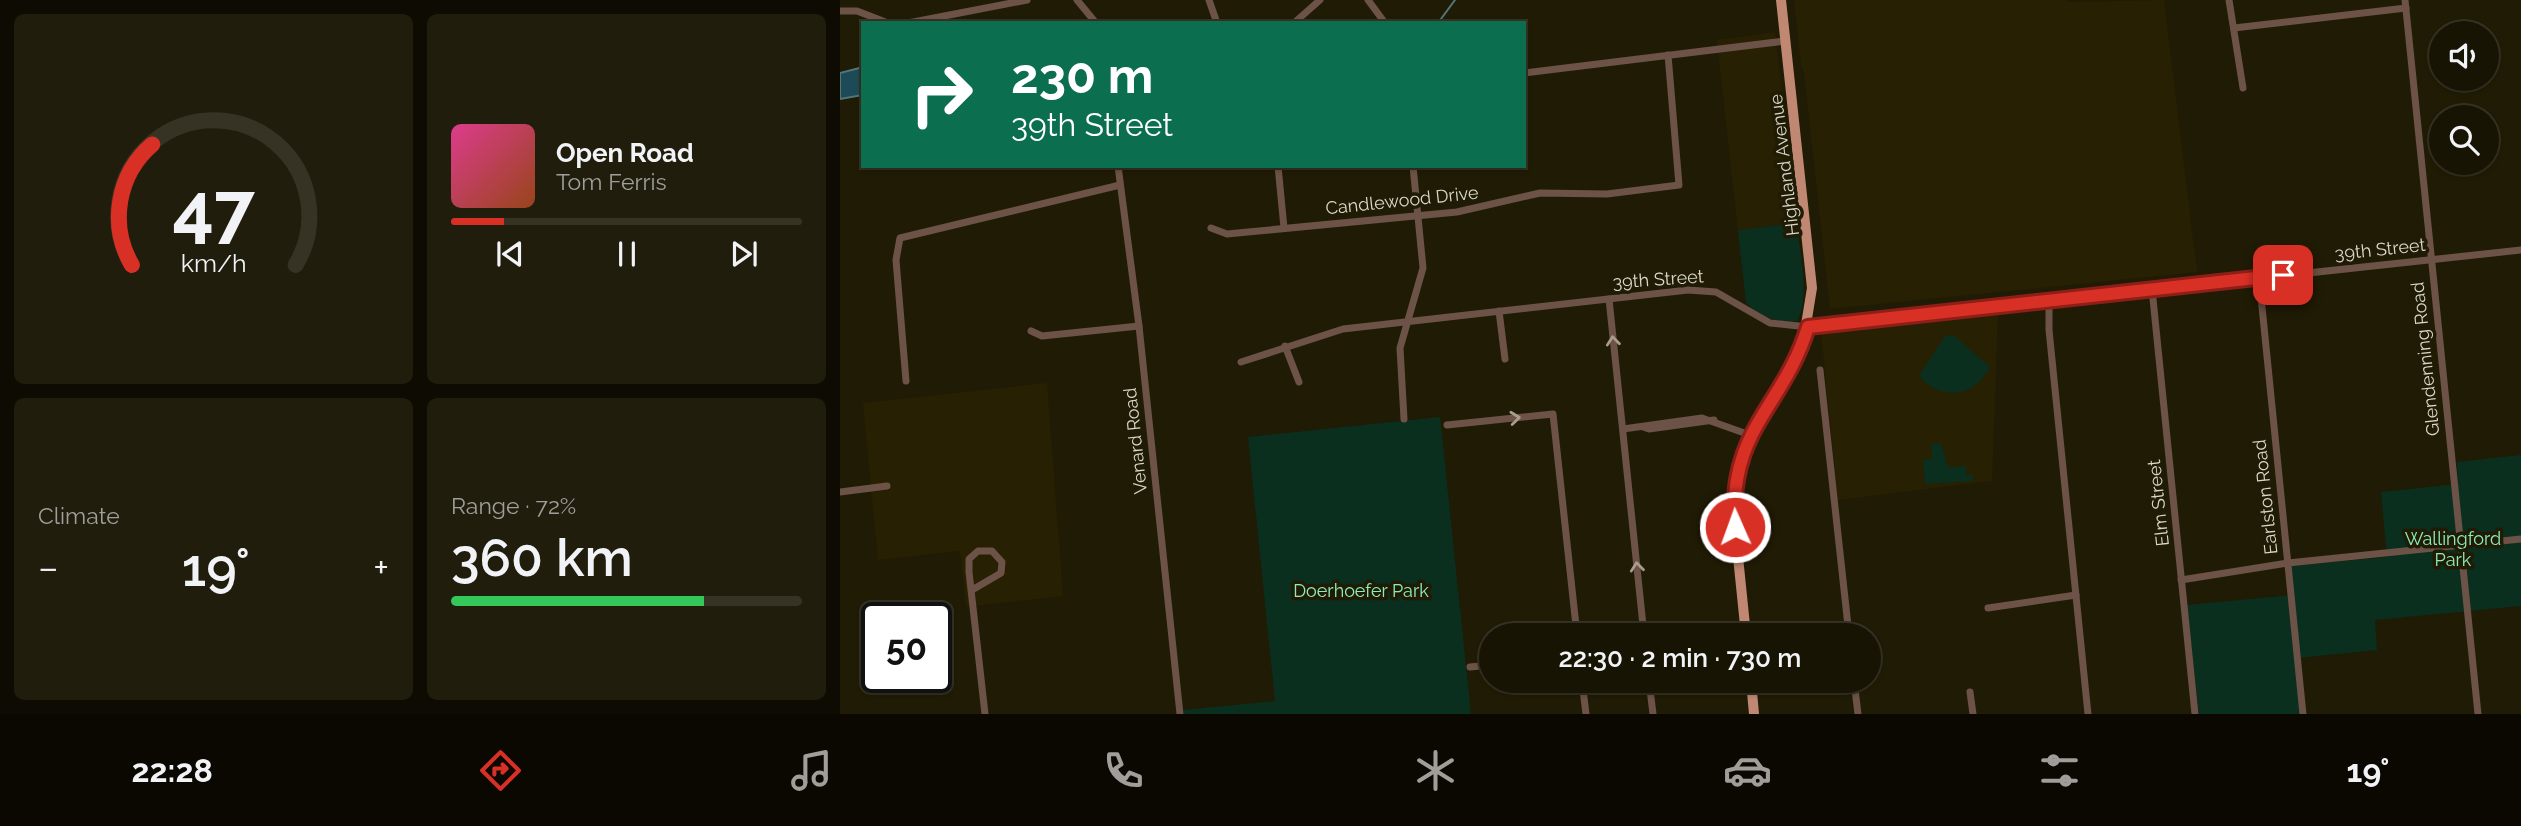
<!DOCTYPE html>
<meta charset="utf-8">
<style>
:root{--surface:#181403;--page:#211d0d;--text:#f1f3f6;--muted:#9f9e9a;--line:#363325;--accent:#d93025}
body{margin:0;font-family:Raleway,sans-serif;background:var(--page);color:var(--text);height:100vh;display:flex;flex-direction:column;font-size:26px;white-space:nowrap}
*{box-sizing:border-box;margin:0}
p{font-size:23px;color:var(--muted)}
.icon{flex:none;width:38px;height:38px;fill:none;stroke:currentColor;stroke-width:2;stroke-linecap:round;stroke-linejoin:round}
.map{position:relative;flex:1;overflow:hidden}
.details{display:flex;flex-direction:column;gap:14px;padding:14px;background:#0d0b02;width:840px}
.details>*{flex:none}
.top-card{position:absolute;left:21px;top:21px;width:665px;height:147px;border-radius:0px;box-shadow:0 2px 5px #0004,0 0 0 2px var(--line);background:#0b6e4f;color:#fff;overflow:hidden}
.fabs{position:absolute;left:1589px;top:21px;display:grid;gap:14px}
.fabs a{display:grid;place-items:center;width:70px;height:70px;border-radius:50%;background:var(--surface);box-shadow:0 2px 5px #0004,0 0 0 2px var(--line);font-size:35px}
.speed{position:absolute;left:21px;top:602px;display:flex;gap:14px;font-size:35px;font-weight:700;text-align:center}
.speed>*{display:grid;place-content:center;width:91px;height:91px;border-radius:50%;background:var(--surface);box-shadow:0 2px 5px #0004,0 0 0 2px var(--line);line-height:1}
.speed .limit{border:4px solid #111;border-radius:10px;background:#fff;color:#111}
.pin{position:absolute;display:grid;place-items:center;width:60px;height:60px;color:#fff;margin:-30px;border-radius:14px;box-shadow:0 4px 10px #0006}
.me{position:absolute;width:77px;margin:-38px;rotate:358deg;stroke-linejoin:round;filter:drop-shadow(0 0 5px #0008)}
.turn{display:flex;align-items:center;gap:24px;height:147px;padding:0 35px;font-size:32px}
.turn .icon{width:91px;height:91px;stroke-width:2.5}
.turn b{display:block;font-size:49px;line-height:60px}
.big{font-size:52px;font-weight:600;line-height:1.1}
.details .card{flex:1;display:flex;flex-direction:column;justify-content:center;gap:10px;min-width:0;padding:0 24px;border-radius:10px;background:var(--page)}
.details .dial{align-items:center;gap:0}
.dial svg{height:182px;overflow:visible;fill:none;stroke:var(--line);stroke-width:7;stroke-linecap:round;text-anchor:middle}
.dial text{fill:var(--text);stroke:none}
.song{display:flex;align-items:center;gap:21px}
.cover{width:84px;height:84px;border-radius:10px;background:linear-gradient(135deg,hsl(330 70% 55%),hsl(20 70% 35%))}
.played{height:7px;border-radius:4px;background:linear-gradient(90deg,var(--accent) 15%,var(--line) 15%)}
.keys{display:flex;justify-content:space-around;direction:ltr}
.heat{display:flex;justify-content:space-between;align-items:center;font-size:38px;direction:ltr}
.charge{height:10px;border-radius:5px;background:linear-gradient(90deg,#34c759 72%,var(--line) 0)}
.details .tiles{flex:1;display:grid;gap:14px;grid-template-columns:repeat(2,1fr)}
.trip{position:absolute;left:639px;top:623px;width:402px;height:70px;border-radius:35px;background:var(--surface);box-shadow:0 2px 5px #0004,0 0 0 2px var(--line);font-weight:600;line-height:70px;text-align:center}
.dock{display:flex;height:112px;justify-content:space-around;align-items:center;background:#0a0801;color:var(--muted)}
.dock .icon{width:49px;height:49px}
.dock .on{color:var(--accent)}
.dock b{font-size:32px;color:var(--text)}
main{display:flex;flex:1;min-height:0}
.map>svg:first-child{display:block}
</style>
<main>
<section class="details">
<div class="tiles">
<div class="card dial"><svg viewBox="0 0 100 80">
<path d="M14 69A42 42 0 1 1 86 69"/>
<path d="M14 69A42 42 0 0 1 23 16" stroke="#d93025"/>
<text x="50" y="56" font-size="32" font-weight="700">47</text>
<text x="50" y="72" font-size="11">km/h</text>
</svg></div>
<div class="card">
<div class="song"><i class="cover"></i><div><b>Open Road</b><p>Tom Ferris</p></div></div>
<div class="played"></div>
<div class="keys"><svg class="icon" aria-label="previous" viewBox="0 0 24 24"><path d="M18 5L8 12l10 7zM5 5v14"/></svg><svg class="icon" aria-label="pause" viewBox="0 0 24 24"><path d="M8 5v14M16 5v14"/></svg><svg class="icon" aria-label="next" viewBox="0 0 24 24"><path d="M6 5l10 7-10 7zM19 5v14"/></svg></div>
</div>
<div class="card"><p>Climate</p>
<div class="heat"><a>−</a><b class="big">19°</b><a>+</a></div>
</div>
<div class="card"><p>Range · 72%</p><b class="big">360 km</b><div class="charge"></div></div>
</div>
</section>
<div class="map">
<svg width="1681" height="714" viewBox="0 0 1681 714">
<rect width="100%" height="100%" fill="#201b04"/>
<g fill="#282002">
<polygon points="954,0 1227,0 1227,2 1324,0 1357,272 990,309 964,72 961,66"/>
<polygon points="935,32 957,223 898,230 877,40"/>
<polygon points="1158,309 1152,481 998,500 981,332"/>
<polygon points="207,383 223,596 126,607 120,551 38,560 23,403"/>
</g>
<g fill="#0a2f1e">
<path d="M957,223C959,251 971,296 957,321C937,324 921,316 906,303L898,230Z"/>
<path d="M1113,335L1150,367C1134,397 1102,402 1079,376L1105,336Z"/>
<polygon points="600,417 631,714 344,714 343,710 435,701 408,437"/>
<polygon points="1091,444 1101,444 1108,467 1126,466 1126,475 1133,475 1133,481 1085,484 1083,460 1092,459"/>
<polygon points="1681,455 1681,606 1535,620 1537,650 1457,658 1462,714 1359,714 1347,605 1453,595 1451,566 1547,557 1541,492 1618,484 1617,462"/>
</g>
<polygon fill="#1c4a56" stroke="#557579" stroke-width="2" points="23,67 23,95 0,99 0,73"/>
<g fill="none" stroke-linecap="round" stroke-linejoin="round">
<polyline stroke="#557579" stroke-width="2" points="598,23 615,0"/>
<g stroke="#6c5247" stroke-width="7">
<polyline points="237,0 256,23"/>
<polyline points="369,0 377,23"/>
<polyline points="528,0 545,23"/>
<polyline points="1389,0 1403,88"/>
<polyline points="1565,0 1638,714"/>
<polyline points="0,11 17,11 48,23"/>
<polyline points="68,23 187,0"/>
<polyline points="454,23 480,0"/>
<polyline points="1394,28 1566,8"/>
<polyline points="684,73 945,41"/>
<polyline points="278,166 299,326 340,714"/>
<polyline points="438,166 444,228"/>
<polyline points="371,228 387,234 617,212 700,193 767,194 839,185 828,55"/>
<polyline points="1419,277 1463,714"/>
<polyline points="1312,289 1355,714"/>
<polyline points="769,299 804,635"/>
<polyline points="1209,299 1209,330 1248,714"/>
<polyline points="659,311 665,359"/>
<polyline points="191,331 202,336 299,326"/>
<polyline points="445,346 459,382"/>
<polyline points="401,362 503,329 848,290 876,292 930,323 968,327 1681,250"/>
<polyline points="980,370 1009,635"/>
<polyline points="66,381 56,260 60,238 280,185"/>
<polyline points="564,419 560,348 583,268 573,166"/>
<polyline points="607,425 713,414 737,635"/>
<polyline points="803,427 809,429 874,420"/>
<polyline points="783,429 862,418 910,435"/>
<polyline points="0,492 47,486"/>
<polyline points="1341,580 1448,563 1681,539"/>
<polyline points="132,590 161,573 162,562 152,551 138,551 129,559 129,572 145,714"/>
<polyline points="1148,608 1236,595"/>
<polyline points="630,667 651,665"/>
<polyline points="742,681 746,714"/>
<polyline points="809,681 813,714"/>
<polyline points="1014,681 1018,714"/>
<polyline points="1130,692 1133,714"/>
</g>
<g stroke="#c08872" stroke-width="10">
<polyline points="906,635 893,508 896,473 910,435 963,343 972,288 941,0"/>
<polyline points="911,681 914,714"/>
</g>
</g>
<defs><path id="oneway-chevron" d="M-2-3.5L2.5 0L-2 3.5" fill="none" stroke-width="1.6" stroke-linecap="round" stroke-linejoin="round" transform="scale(1.75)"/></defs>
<g stroke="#a99c8f">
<use href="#oneway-chevron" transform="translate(773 341) rotate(-96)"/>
<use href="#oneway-chevron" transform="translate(675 418) rotate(-6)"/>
<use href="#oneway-chevron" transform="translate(797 567) rotate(-96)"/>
</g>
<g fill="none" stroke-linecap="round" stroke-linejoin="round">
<defs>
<path id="route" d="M895,527C888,429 943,408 968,327L1443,275"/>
</defs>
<use href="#route" stroke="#8d1f18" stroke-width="18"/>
<use href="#route" stroke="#d93025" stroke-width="12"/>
</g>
<g text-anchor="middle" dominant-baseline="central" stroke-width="7" stroke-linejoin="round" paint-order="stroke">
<g font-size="18" fill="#dbd8ca" stroke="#201b04">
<text transform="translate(944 165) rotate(-97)">Highland Avenue</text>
<text transform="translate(562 200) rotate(-6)">Candlewood Drive</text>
<text transform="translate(1540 249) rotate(-6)">39th Street</text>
<text transform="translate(818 279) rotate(-4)">39th Street</text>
<text transform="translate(1585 359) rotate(-96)">Glendenning Road</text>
<text transform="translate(295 441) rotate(-96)">Venard Road</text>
<text transform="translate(1425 497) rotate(-96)">Earlston Road</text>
<text transform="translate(1318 503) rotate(-96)">Elm Street</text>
</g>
<g font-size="18" fill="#8bedba" stroke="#201b04">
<text x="1613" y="538">Wallingford<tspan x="1613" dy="21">Park</tspan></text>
<text x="521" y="590">Doerhoefer Park</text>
</g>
</g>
</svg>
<div class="fabs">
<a><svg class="icon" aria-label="sound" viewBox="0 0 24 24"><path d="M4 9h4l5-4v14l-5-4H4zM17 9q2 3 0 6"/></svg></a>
<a><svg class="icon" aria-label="search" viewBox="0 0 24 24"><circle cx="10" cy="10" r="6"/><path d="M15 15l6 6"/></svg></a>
</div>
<div class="speed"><div class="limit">50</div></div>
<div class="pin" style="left:1443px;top:275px;background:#d93025"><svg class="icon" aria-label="arrive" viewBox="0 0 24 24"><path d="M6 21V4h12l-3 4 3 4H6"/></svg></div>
<svg class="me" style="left:895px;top:527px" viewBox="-20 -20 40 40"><circle r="17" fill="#d93025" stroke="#fff" stroke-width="3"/><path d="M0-11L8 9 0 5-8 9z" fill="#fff"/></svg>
<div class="trip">22:30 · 2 min · 730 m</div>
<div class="top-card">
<div class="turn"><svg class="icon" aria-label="right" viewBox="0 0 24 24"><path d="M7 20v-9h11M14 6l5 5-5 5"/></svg><div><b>230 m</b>39th Street</div></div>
</div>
</div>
</main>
<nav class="dock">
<b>22:28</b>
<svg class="icon on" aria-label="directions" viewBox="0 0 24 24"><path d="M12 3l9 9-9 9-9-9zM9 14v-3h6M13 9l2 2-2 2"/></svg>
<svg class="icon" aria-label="music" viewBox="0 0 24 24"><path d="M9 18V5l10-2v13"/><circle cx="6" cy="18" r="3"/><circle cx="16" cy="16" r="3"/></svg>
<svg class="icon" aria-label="phone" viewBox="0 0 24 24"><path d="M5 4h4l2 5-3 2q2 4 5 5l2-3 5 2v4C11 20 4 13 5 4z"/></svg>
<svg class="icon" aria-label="climate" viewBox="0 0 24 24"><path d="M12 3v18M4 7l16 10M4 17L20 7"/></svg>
<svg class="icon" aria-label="car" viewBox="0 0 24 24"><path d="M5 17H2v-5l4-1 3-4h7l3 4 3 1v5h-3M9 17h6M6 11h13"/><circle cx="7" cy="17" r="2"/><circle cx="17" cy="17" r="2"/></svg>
<svg class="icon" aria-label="filters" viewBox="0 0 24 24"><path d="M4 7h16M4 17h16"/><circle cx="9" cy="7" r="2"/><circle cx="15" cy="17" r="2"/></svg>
<b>19°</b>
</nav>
